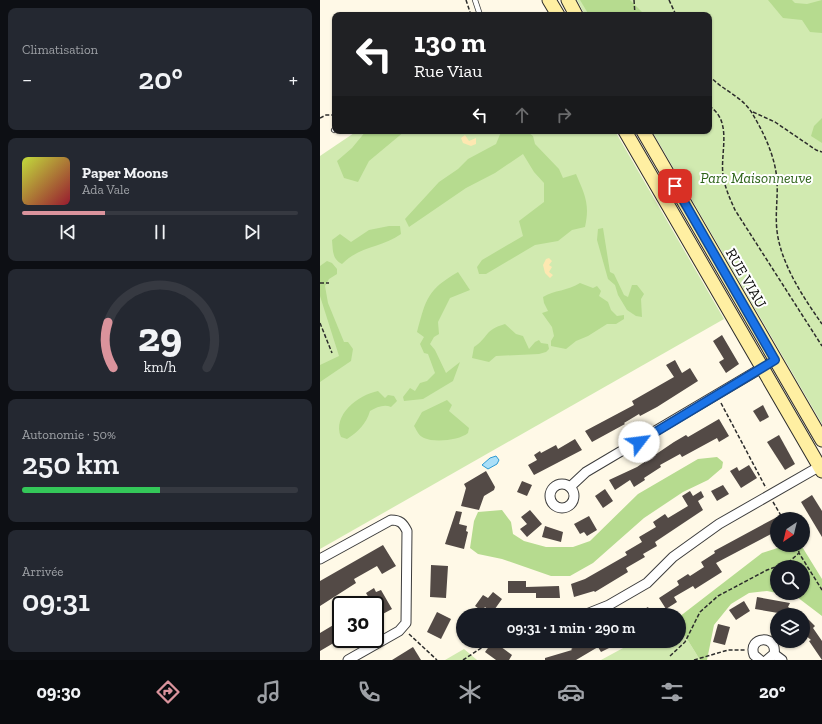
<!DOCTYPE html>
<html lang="fr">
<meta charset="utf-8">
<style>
:root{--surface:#171b24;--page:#242831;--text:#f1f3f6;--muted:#9ea1a6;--line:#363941;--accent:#da939c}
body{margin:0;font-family:"Zilla Slab",serif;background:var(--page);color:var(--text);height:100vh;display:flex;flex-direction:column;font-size:15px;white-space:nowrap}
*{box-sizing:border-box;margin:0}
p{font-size:13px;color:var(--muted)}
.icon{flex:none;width:22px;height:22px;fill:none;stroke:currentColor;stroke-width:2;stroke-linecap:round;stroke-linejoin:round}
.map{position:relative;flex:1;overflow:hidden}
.side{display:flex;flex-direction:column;gap:8px;padding:8px;background:#0d0f14;width:320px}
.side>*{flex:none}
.guide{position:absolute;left:12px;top:12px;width:380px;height:122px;border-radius:8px;box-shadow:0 1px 3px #0004;background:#202124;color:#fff;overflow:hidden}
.needle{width:26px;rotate:215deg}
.buttons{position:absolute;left:450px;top:512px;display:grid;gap:8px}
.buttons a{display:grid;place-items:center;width:40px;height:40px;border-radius:50%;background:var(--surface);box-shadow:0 1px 3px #0004;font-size:20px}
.speed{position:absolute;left:12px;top:596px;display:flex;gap:8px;font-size:20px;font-weight:700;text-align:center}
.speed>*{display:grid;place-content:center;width:52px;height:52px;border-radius:50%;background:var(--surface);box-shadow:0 1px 3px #0004;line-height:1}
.speed .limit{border:2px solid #111;border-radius:6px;background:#fff;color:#111}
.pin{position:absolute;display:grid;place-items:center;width:34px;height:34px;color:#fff;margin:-17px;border-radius:8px;box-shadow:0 2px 6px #0006}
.me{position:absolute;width:44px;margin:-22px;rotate:60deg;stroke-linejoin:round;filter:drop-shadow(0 0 3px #0008)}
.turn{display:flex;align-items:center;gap:14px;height:84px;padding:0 16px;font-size:18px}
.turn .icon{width:52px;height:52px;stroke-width:2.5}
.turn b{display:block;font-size:28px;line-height:34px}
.lanes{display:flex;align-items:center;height:38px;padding:0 16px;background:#0003;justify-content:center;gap:20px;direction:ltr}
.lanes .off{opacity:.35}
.big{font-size:30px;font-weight:600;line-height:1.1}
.side .widget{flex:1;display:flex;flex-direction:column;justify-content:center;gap:6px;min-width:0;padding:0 14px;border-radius:8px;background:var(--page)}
.side .dial{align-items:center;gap:0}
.dial svg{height:104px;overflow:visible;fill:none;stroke:var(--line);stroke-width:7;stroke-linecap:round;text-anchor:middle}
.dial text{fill:var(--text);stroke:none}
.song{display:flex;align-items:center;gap:12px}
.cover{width:48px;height:48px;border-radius:6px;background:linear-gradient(135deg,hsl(70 70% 55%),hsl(350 70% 35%))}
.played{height:4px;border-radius:2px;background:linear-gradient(90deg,var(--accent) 30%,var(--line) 30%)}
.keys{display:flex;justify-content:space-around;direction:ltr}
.heat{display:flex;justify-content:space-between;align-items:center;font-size:22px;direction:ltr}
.charge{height:6px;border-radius:3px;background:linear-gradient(90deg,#34c759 50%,var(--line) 0)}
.trip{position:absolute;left:136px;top:608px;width:230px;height:40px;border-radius:20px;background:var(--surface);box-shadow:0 1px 3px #0004;font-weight:600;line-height:40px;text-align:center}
.tabs{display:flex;height:64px;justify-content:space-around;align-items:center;background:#090b0e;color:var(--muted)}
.tabs .icon{width:28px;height:28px}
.tabs .selected{color:var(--accent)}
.tabs b{font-size:18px;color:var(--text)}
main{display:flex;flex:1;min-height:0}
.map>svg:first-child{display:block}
</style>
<main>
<section class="side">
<div class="widget"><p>Climatisation</p>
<div class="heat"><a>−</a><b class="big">20°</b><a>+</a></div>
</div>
<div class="widget">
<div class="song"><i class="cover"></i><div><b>Paper Moons</b><p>Ada Vale</p></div></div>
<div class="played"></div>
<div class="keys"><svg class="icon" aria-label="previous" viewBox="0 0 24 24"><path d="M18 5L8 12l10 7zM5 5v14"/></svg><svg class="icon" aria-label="pause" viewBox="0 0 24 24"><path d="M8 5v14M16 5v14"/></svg><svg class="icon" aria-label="next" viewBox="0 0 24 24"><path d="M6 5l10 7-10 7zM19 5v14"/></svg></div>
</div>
<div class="widget dial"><svg viewBox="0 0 100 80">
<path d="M14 69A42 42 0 1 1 86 69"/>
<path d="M14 69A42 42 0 0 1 10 34" stroke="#da939c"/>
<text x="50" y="56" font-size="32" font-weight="700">29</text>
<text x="50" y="72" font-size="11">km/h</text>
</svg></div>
<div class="widget"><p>Autonomie · 50%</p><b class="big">250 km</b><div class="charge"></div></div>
<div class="widget"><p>Arrivée</p><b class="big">09:31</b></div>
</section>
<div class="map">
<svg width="502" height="660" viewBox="0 0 502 660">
<rect width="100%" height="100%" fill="#fff9e7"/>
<g fill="#d1eab0">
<polygon points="257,0 502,0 502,424 332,131 389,131 389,15 265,15"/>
<polygon points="37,131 295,131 404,319 0,549 0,156"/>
<polygon points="359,626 380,660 281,660 316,641 359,641"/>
<polygon points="144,649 157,660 125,660"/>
</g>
<g fill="#b6db8f" fill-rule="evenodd">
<polygon points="260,0 310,0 325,15 269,15"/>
<polygon points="448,0 472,0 475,3 487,4 502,0 502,33 490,32 482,20 463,18"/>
<polygon points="502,118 502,143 491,136 494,126"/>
<polygon points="46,131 85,131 49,161 38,182 24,178 17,161 32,148"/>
<path d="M187,131H206L213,136L215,144L239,169L243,178L256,174C265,195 270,204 265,227L252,230L238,241L215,245L166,274H159L157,267L162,260L203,236L199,221L224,202V183L214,172L203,154L175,173L146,188L89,227L85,219L119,182L138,169L148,159L176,144L181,132Z"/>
<path d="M69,226H80L81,234C62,248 41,245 22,264C12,259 13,251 12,240L20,234L31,242L49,230Z"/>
<polygon points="283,228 290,272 294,274 304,295 308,297 312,285 317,285 324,294 321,299 322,317 316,316 307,310 298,295 295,285 288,279 277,240 278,229"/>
<polygon points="7,261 12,263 17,269 17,274 9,279 5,286 8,303 24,342 28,342 33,349 31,361 0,382 0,365 19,356 0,296 0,266"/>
<path d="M138,272L150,290L130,298L118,322L119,334L114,337L110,344L115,350L126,373L140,362L133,381L103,399L84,401L83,397L90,388L95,391L100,383L107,381L115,373L108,354L104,353L100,344L104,337L97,332C106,299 107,290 138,272Z"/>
<path d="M260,283L273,288L277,286L281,291L279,296L288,302L291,310L297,316L304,315V319L296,324H287L268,336L256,341L246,349L231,346V341L234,336L232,327L222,313L228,311L224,303L223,297C234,290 248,291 260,283Z"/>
<path d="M185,324L196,334L203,336L209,349L215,342L219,340L221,343L228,344L229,349L226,352L219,354L176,356L169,362L152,358L154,347C169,337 164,330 185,324Z"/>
<path d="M58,391L65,398L68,395L74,396L77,401L71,407C64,404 57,407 50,411C46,424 38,432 27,439L21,437C12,415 38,395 58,391Z"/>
<path d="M127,400L132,405L129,411L149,428L148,433C140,440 115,443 104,438C99,436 97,431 94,426L102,412Z"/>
<polygon points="397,457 403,462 402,468 388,480 363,492 324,518 273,563 250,576 231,576 182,559 158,554 150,548 154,521 158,512 182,510 191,522 193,534 204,541 226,547 253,547 270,541 318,494 378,459"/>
<path d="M467,545H481L502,579V616L477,597L447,591L429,593L411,604L394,625L387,660H380L359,626V617L442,553ZM457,567H483V593H457Z"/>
</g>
<g fill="#fde8b1">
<polygon points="145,135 149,141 156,138 156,144 151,146 143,143 141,138"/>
<polygon points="229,258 232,261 229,265 232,267 229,272 233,275 230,278 225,273 223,265 226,259"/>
</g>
<polygon fill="#aadff8" stroke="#2e9ad2" points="176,456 179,460 177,464 168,469 162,465 170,458"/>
<g fill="#534a46">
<polygon points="402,335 419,364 406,373 399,362 404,359 393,341"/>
<polygon points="355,360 362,373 370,368 378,381 337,407 320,416 319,414 304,423 305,424 272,442 265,431 314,405 312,401 354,377 346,365"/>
<polygon points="443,405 449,417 440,422 433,411"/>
<polygon points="399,419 409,436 399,442 397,438 362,457 360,454 340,465 341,467 324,478 325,480 314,487 310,480 295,490 289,480 317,467 354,442 366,435 368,437"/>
<polygon points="459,435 475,464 465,470 447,442"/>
<polygon points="255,439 262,450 214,475 208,465 217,460 214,455 220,451 221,453 236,445 238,449"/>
<polygon points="429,465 437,478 421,488 410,471 417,467 419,471"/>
<polygon points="166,471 175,487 174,490 164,496 159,510 141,506 146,488 144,484"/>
<polygon points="202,481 212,485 207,496 197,492"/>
<polygon points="403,485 409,494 397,501 391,491"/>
<polygon points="285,489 293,501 283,508 275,496"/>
<polygon points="370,491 373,496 381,491 384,497 378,501 383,510 335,542 337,546 323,554 325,557 306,568 308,572 275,592 274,591 254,597 251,584 265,579 307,555 305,552 322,542 319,537 336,527 333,522 345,514 348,518 368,506 362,496"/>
<polygon points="492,495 502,511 502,537 481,502"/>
<polygon points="210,510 222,524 207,537 200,529 207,524 201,517"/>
<polygon points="136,511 142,512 139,524 147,526 146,531 148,532 144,549 125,544"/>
<polygon points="269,516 277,530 267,536 264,532 260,534 254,524"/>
<polygon points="457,517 457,541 453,533 396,563 402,572 375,589 373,586 354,597 357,602 346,609 339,598 359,585 357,581 368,574 370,576 384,567 381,562 395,553 394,551"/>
<polygon points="225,526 243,532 241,542 222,537"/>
<polygon points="63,545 76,566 62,574 57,566 34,579 36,583 0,606 0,581"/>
<polygon points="111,565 128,566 126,598 110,597"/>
<polygon points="188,581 206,581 206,587 239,586 240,598 216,598 216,593 188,593"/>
<polygon points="54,588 56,592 61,590 72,609 59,616 55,605 53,605 46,593"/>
<polygon points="173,592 182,599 172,613 165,607 162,611 155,606 163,595 168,598"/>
<polygon points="437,597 470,603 468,607 482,615 457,615 458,613 435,609"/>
<polygon points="424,601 430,611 416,620 409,610"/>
<polygon points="328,607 332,615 314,615"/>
<polygon points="117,612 131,619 121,639 107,632"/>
<polygon points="21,613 21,633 19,630 13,633 17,641 0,651 0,633 15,624 12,618"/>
<polygon points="483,614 495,626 493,628 502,641 502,660 489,641 491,640 483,633"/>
<polygon points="398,624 410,627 405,645 393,642"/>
<polygon points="173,641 192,655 189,660 176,660 165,652"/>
<polygon points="264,641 291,641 293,646 281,652 278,647 256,660 225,660 225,658 252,650 251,649"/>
<polygon points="93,647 101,660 72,660"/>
</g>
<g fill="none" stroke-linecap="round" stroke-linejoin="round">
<defs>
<g id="lane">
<polyline points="155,0 160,15"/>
<polyline points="14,130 15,129"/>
</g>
<g id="street">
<circle cx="242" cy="496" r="12"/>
<polyline points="250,487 266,472 455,360"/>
<path d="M0,559L71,520C80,520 83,523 87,531L86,623L79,631L28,660"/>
<polyline points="264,615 289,605 327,583 353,557 399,524 502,465"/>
<polyline points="454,654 462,660"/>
<path d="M440,660L434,655C427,636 458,634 454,654L447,660"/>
</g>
<g id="secondary">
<polyline points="229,0 238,15"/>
<polyline points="248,0 256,15"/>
<polyline points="305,131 502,471"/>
<polyline points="323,131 502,440"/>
</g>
</defs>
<use href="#lane" stroke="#3d3d3d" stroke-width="6"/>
<use href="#street" stroke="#3d3d3d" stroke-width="11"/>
<use href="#secondary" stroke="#2c2c2c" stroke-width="15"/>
<g stroke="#2c2c2c" stroke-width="1.5" stroke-dasharray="4 2" stroke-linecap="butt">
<polyline points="146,0 151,15"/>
<polyline points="314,0 315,15"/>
<polyline points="349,0 356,15"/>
<path d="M389,75C401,90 421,95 432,113C444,133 456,158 457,182C458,198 455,214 457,231C461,264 483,297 502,324"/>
<path d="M389,106C413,121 400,152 403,175C405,188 410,199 415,210L502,346"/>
<polyline points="433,112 455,122 496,150 502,152"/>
<polyline points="0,118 6,115 15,115"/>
<polyline points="0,283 9,283"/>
<polyline points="0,323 12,353"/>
<polyline points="401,403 446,488"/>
<polyline points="453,502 463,519"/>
<polyline points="478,545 479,553 502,590"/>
<polyline points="89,634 117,660"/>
<polyline points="350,656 365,642 380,612 398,596 447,570 469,562 479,553"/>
<polyline points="143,660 172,641"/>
<polyline points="374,660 408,650 425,650"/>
</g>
<use href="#lane" stroke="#fff" stroke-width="4.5"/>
<use href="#street" stroke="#fff" stroke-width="9"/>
<use href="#secondary" stroke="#ffefa2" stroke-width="13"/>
</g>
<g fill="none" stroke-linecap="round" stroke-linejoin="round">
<defs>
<polyline id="route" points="319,442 455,360 355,186"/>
</defs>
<use href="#route" stroke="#114b97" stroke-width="10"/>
<use href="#route" stroke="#1a73e8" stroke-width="7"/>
</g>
<g text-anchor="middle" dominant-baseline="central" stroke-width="4" stroke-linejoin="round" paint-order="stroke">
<g font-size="15" font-style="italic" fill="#2d6319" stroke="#fff">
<text x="436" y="178">Parc Maisonneuve</text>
</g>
<g font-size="15" fill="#0a0a0a" stroke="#fff">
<text transform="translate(426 278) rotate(60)">RUE VIAU</text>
</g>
</g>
</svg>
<div class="buttons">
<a><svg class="needle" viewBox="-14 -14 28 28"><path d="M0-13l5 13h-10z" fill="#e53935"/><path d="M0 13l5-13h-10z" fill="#9ea1a6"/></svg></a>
<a><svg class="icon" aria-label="search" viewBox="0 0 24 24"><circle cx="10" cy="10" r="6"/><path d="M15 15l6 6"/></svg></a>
<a><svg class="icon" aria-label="layers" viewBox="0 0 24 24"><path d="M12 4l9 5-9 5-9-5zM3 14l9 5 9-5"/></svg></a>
</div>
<div class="speed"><div class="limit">30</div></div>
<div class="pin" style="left:355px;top:186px;background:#d93025"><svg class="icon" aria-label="arrive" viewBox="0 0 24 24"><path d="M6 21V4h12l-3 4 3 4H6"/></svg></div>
<svg class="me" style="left:319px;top:442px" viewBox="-20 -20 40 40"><circle r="19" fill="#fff"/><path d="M0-13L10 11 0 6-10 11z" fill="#1a73e8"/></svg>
<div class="trip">09:31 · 1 min · 290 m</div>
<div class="guide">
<div class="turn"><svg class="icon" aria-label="left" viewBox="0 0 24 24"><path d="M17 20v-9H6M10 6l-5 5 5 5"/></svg><div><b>130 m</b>Rue Viau</div></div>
<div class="lanes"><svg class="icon" aria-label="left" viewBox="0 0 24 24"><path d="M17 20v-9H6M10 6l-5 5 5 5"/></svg><svg class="icon off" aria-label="ahead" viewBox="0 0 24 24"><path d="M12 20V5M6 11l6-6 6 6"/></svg><svg class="icon off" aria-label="right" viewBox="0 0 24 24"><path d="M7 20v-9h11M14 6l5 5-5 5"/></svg></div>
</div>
</div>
</main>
<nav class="tabs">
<b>09:30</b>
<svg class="icon selected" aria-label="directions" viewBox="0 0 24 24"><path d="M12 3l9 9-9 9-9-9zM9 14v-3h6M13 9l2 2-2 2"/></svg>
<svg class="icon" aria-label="music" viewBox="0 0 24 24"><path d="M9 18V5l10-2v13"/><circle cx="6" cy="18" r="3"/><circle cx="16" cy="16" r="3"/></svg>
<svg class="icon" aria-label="phone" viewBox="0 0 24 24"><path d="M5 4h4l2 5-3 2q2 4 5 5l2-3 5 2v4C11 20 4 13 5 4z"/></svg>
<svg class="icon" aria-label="climate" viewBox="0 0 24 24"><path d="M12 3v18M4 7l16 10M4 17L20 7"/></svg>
<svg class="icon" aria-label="car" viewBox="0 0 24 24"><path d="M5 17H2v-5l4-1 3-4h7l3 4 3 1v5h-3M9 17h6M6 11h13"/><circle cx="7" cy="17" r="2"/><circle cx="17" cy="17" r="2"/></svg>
<svg class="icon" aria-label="filters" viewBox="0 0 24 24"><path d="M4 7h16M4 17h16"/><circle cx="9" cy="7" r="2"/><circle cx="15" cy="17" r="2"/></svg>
<b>20°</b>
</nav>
